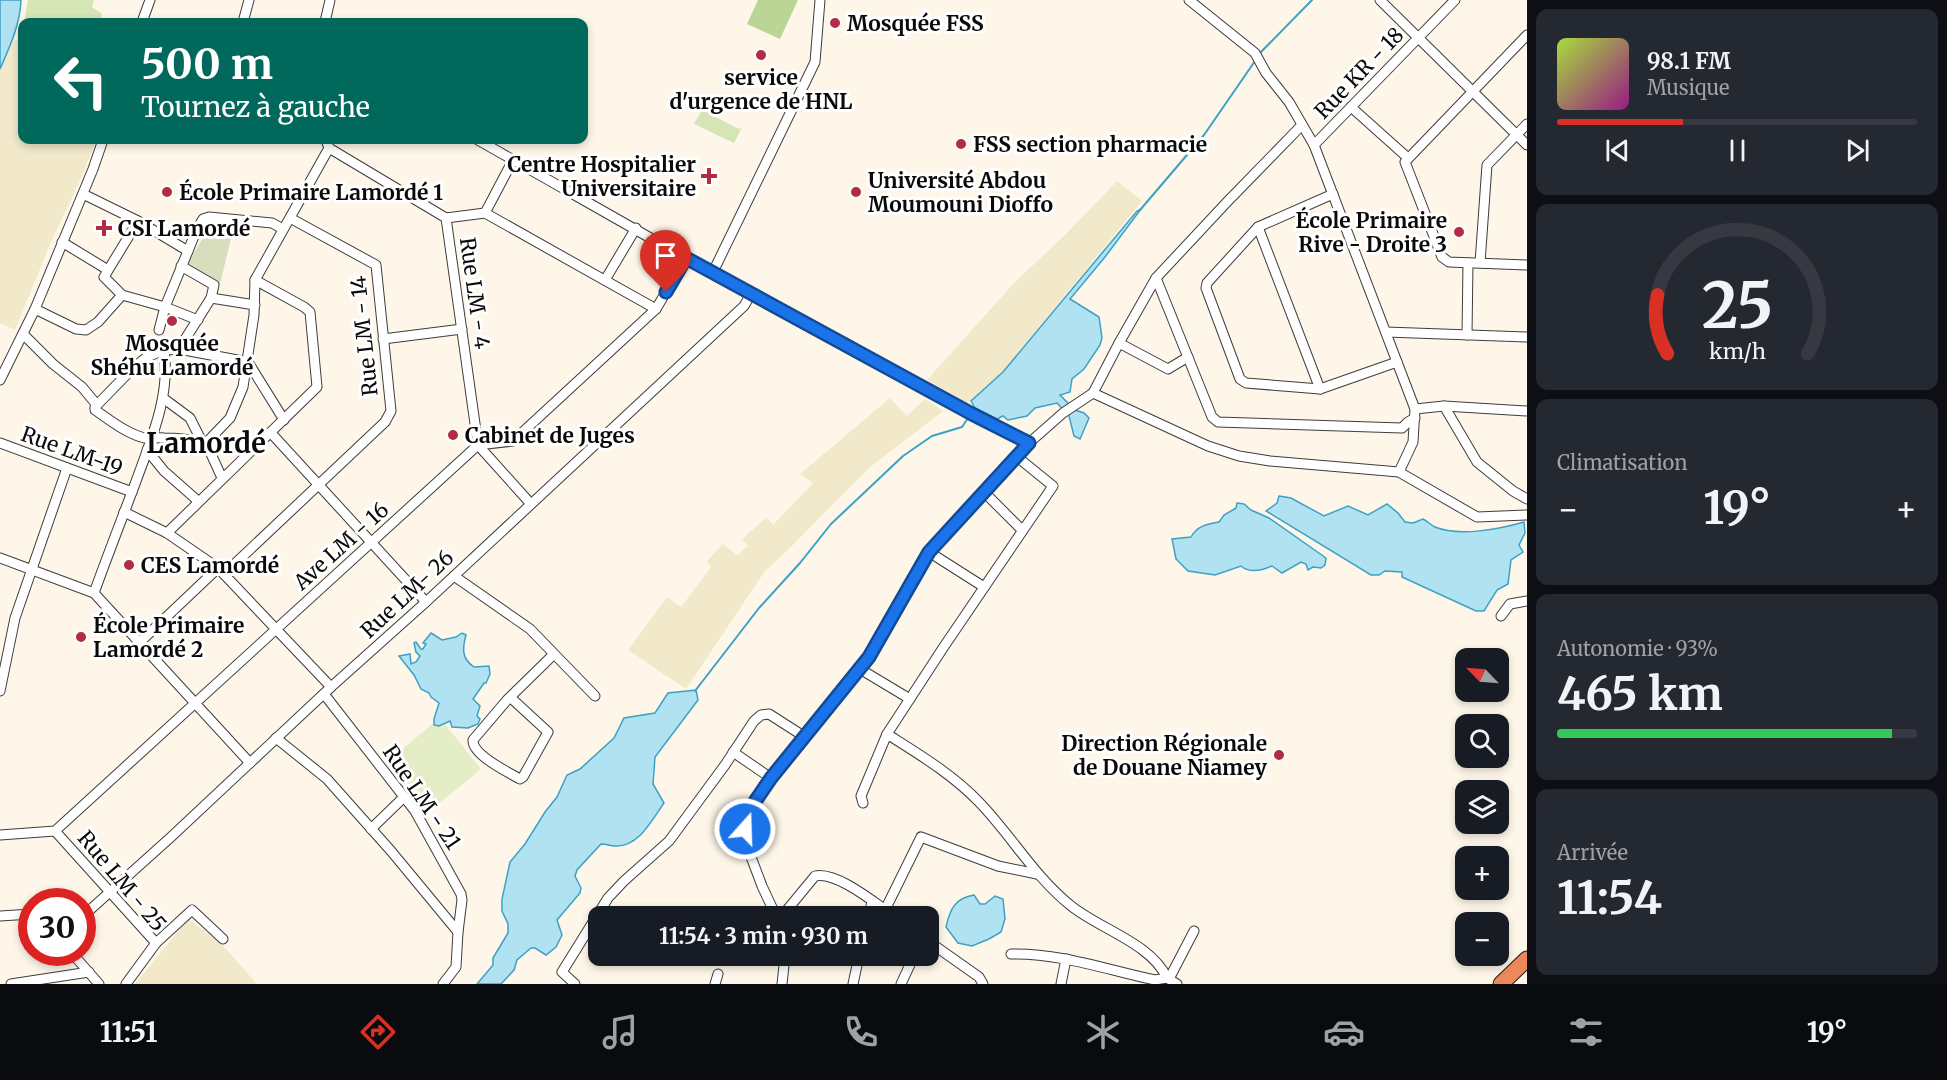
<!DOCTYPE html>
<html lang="fr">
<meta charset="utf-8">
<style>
:root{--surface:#171b24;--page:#242831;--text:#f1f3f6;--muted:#9ea1a6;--line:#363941;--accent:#d93025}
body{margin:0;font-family:Merriweather,serif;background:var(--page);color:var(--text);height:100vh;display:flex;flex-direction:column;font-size:22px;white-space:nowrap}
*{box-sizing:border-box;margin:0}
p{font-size:20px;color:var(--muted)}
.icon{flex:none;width:33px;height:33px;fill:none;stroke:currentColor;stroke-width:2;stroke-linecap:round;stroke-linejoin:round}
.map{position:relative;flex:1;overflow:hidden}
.details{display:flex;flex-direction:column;gap:9px;padding:9px;background:#0d0f14;width:420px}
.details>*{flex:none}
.banner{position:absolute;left:18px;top:18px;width:570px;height:126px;border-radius:12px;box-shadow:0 3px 9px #0003;background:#00695c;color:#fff;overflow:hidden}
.needle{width:39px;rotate:295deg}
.controls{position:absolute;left:1455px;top:648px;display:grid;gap:12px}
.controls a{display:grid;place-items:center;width:54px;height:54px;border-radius:12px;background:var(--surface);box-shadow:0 3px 9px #0003;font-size:30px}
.speed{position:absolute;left:18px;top:888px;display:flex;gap:12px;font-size:30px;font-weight:700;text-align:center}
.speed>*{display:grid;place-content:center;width:78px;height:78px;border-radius:50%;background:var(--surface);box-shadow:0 3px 9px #0003;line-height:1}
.speed .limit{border:9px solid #d22;background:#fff;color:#111}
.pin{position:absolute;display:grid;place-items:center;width:51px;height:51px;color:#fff;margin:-62px -26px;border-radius:50% 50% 50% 0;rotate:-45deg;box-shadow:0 0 6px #0007}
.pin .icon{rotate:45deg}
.me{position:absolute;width:66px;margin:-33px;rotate:20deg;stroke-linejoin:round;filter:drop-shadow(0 0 4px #0008)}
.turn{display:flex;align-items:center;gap:21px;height:126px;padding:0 24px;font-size:27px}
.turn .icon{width:78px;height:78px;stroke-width:2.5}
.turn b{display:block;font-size:42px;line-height:51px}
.big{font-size:45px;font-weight:700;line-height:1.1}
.details .widget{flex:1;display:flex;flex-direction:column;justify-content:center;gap:9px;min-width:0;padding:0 21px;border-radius:12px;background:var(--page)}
.details .dial{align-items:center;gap:0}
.dial svg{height:156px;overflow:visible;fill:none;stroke:var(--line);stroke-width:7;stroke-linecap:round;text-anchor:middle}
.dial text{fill:var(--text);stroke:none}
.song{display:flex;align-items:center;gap:18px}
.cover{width:72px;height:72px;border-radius:9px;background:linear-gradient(135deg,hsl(80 70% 55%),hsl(310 70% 35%))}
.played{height:6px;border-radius:3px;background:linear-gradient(90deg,var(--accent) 35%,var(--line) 35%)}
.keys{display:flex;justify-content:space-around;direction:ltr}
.heat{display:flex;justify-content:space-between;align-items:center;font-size:33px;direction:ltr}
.charge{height:9px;border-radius:4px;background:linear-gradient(90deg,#34c759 93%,var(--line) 0)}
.trip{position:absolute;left:588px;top:906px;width:351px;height:60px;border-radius:12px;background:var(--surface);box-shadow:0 3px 9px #0003;font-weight:700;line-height:60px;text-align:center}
.tabs{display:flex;height:96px;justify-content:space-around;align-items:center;background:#090b0e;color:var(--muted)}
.tabs .icon{width:42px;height:42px}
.tabs .on{color:var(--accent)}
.tabs b{font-size:27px;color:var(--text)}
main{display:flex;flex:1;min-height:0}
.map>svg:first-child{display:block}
</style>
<main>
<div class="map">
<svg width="1527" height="984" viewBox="0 0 1527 984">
<rect width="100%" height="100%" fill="#fef7e9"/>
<g fill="#f2e9cb">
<polygon points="22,38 22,140 96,140 82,176 51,242 15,330 0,323 0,69 13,41"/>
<polygon points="1117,181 1142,201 1002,372 967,403 945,392 927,380 1014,283 1064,236"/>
<polygon points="890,398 907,416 925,399 943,411 869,468 788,550 765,571 686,689 628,650 667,597 681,607 711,567 707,561 723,544 737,555 748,546 742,539 767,517 773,525 813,483 800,474"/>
<polygon points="188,919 219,941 257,984 135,984"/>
</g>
<g fill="#d5e5b6">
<polygon points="28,0 94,0 92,7 102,14 99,22 24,22"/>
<polygon points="702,110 739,129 742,127 734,143 694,124"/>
</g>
<polygon fill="#bbd596" points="758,0 798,0 780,39 747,24"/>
<polygon fill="#d7ddbd" points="210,226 232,234 220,284 186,266"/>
<polygon fill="#e5edc7" points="440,718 481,769 430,811 389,760"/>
<g fill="#b1e2f2" stroke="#3ca1c4" stroke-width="1.5">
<path d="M0,0H21C20,25 10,46 0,69Z"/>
<polygon points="1141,209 1105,257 1070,299 1099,317 1102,338 1100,345 1084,369 1072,379 1070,392 1060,395 1075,410 1084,413 1089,418 1080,439 1074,436 1069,416 1057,403 1035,408 1027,416 1008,420 1003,416 997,419 975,408 971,401 1003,372 1137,211"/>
<path d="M1279,496L1291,498L1324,516L1348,506L1368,515L1387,504L1398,513L1405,522L1413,523L1423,519C1427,521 1431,525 1435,527C1459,537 1500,529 1524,522L1525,533L1519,545L1523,552L1511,560L1508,584L1497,590L1484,611H1476L1402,577V572L1385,571L1379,575H1371L1266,511L1277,503Z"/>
<path d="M1237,503L1244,504L1251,510L1269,518L1326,558L1325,565L1321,568L1313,567L1308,570L1306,564L1301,562L1282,573L1272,566C1263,570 1250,574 1241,566L1215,575L1188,571L1176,559L1172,539L1191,537C1197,526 1207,524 1219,522L1224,515L1236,508Z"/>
<path d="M431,633L442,640L456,637L462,633L466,635C462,649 462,659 474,667L489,666L490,674L486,683H484L473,699L480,706L477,716L480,719L478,724L468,728L452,727L450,721L439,726L434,725V719L439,703L431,697L429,693L421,689L414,675L399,656L410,654L411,664L416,662L420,656L416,652L414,643L416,642L421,649H423L426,644L423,643Z"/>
<path d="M696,690L698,700L655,757L653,784L664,803C652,820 639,847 615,846C610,846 607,844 601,844L577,870L575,876L581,888L580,893L557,920L562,935L556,947L546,955L535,948H531L517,960L514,970L501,984H477L493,965V958L508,933V924L502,911V899L510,862L525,844L545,812L557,797L567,775L580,769L614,738L624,718L655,713L668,693Z"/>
<path d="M974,895L980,904H985L995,896L1003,899L1005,919L1001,932L989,939L972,946L958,943L946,927C950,909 955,898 974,895Z"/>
</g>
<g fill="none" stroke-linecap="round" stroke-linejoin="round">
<g stroke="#3ca1c4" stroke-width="2">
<polyline points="1260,53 1312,0"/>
<polyline points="1140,210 1204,135 1255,61"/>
<polyline points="695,691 759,608 800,563 831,524 903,456 932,436 962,427 970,415"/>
</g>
<defs>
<g id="minor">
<polyline points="1189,0 1255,53 1266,73 1289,102 1314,145 1415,409 1413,442 1399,472"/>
<polyline points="1380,0 1527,145"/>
<polyline points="142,22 150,0"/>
<polyline points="243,22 249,0"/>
<polyline points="325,22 330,0"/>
<polyline points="1527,35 1405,162 1442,257 1449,262 1527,265"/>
<polyline points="1351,107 1408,158"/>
<polyline points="326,140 329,148 446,218 478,445"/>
<path d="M478,140C660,243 841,349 1029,443"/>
<polyline points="1314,145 1455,0"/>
<polyline points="83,194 138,221 188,251"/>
<polyline points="1333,194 1258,227 1207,283 1206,288 1240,379 1246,383 1320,389 1397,362"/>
<polyline points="485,213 513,160"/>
<polyline points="446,218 485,213 656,309"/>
<polyline points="138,221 104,277 122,295 165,307 198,320"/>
<polyline points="1258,227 1320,389"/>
<polyline points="62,242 108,270"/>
<polyline points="1480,263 1487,165 1527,124"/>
<polyline points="713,272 815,62 820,0"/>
<polyline points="1156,278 1212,417 1218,422 1402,428 1408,422 1415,418"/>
<polyline points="605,280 636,228"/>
<polyline points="211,298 255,305"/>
<polyline points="35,309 76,329 86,330 98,322 122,295"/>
<polyline points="159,330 165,307 197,229 203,219 209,217 272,223 283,229"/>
<polyline points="1386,332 1527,337"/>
<polyline points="23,334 53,364 82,387 97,405"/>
<polyline points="1467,335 1468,263"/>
<polyline points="383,339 462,329"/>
<polyline points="1119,343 1168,369 1188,357"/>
<polyline points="179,349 211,298 214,285 181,266"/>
<polyline points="164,350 179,349 248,362 284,420"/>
<polyline points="0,380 35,309 93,169 103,140"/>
<polyline points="1093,393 1208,446 1239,456 1270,461 1399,472 1477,517 1527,515"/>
<polyline points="163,398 190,418 202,442"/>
<polyline points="1444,406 1477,462 1513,491 1527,499"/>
<polyline points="1415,409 1444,406 1527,411"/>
<polyline points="271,433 426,602"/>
<polyline points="0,443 132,492"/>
<polyline points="206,443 230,418 243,387 254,315 255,280 329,148"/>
<polyline points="206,443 222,478"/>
<polyline points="478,445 531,504"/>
<polyline points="147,450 164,471 198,501"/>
<polyline points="984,492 1022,530"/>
<polyline points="124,512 167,533 218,568 331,687"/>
<polyline points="167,533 317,387 310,312 304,307 255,280"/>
<polyline points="929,552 984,587"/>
<polyline points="0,558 94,593 250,763"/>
<polyline points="224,574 385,422 391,411 376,265 290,218"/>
<polyline points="454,576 530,629 595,696"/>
<path d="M94,593C107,557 121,521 135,484C150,442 171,396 164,350L147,357L134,367L95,407V410C110,420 127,434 145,438C151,439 158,437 164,438C177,438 193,440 206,443"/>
<polyline points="1501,616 1510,604 1527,601"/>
<polyline points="140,642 218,568"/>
<polyline points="860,669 910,699"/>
<polyline points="0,691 15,618 67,468"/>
<polyline points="324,694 415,811 461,894 462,900 458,932 456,967 443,984"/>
<path d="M510,697L548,732L523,777L520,779C508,772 472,755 473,740L507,700L554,654"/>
<path d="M887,734C920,755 952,774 979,802C1011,835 1034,876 1070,905C1099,929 1151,943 1167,978"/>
<polyline points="276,738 327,779 391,851 458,932"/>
<polyline points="733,752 771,778"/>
<polyline points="863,803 861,796 887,734 943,648 1053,486 1016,456"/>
<polyline points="371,829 404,797"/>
<polyline points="55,831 156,943 126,984"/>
<polyline points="0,835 55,831 478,445 513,441 656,309 686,258"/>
<polyline points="885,910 921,837 998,866 1037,874"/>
<polyline points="0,916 32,914"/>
<polyline points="776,916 762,886 745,841 745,829 748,814 756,800 771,778 869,657 929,552 1029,443 1063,413 1093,393 1119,343 1156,278 1227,202 1302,125"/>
<path d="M782,916L815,876C837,871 876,904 894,916"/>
<polyline points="869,916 872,901"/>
<polyline points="82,917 171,837 331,687 426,602 744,306 751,294"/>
<polyline points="928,941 979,977 983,984"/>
<polyline points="156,943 192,910 223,939"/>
<polyline points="71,952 99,984"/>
<path d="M1011,954C1061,953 1107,970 1155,980L1167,978L1177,984"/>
<polyline points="1169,979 1194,931"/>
<polyline points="11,984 89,972"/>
<polyline points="575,984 562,972 608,898 624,881 669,841 725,765 754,721 761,715 769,714 805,737"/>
<polyline points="715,984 718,974"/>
<polyline points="782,984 785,956"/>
<polyline points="853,984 859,956"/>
<polyline points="901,984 914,956"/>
<polyline points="1061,984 1066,959"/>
</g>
<polyline id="highway" points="1501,984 1527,959"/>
</defs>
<use href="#minor" stroke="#3d3d3d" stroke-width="11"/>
<use href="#highway" stroke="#1b1b1b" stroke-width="17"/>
<use href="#minor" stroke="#fff" stroke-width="9"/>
<use href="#highway" stroke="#ec8859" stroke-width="15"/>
</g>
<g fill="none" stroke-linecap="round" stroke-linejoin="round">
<defs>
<polyline id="route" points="666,292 686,258 972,414 1029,443 929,552 869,657 771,778 756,800 748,814 745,829"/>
</defs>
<use href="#route" stroke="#114b97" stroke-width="15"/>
<use href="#route" stroke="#1a73e8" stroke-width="10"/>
</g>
<g fill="#b12c44" stroke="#fff" stroke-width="2">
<circle cx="835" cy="23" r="6"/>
<circle cx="761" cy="55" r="6"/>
<circle cx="961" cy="144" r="6"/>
<path d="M706 167h6v6h6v6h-6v6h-6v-6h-6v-6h6z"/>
<circle cx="167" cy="192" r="6"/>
<circle cx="856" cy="192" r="6"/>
<path d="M101 219h6v6h6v6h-6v6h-6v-6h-6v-6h6z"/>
<circle cx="1459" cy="232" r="6"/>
<circle cx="172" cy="321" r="6"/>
<circle cx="453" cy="435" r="6"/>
<circle cx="129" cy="565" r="6"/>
<circle cx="81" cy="637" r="6"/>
<circle cx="1279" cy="755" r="6"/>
</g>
<g text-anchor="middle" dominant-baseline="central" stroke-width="6" stroke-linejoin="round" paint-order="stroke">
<g font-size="21" font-weight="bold" fill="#0a0a0a" stroke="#fff" text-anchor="start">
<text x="847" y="23">Mosquée FSS</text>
<text x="761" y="77" text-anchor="middle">service<tspan x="761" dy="24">d'urgence de HNL</tspan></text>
<text x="973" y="144">FSS section pharmacie</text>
<text x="696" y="164" text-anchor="end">Centre Hospitalier<tspan x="696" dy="24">Universitaire</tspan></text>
<text x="868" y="180">Université Abdou<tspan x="868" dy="24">Moumouni Dioffo</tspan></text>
<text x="179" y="192">École Primaire Lamordé 1</text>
<text x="1447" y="220" text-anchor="end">École Primaire<tspan x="1447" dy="24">Rive - Droite 3</tspan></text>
<text x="118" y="228">CSI Lamordé</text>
<text x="172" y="343" text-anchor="middle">Mosquée<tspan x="172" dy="24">Shéhu Lamordé</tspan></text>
<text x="465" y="435">Cabinet de Juges</text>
<text x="141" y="565">CES Lamordé</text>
<text x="93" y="625">École Primaire<tspan x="93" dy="24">Lamordé 2</tspan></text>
<text x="1267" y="743" text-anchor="end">Direction Régionale<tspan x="1267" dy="24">de Douane Niamey</tspan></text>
</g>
<g font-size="21" fill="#0a0a0a" stroke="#fff">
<text transform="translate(1359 73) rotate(-46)">Rue KR - 18</text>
<text transform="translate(475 293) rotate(82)">Rue LM - 4</text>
<text transform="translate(364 336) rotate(-96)">Rue LM - 14</text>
<text transform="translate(72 451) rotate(20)">Rue LM-19</text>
<text transform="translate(341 546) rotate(-42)">Ave LM - 16</text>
<text transform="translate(407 594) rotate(-43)">Rue LM- 26</text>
<text transform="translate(422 797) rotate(56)">Rue LM - 21</text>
<text transform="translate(122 881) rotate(50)">Rue LM - 25</text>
</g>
<g font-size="27" font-weight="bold" fill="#0a0a0a" stroke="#fff">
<text x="206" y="443">Lamordé</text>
</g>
</g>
</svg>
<div class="controls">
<a><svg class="needle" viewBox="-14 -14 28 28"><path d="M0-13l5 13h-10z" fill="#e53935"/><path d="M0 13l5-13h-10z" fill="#9ea1a6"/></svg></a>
<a><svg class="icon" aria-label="search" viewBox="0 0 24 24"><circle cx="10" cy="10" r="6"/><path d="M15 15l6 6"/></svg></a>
<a><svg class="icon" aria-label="layers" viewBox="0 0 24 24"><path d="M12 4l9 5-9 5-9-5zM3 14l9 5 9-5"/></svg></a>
<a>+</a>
<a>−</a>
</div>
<div class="speed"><div class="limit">30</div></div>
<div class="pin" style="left:666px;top:292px;background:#d93025"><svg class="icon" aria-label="arrive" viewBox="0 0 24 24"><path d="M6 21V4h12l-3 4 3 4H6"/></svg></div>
<svg class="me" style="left:745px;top:829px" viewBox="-20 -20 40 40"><circle r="17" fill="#1a73e8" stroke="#fff" stroke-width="3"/><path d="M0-11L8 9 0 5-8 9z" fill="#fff"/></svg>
<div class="trip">11:54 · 3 min · 930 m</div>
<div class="banner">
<div class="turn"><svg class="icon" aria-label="left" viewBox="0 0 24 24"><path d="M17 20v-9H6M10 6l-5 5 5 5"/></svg><div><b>500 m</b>Tournez à gauche</div></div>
</div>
</div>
<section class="details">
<div class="widget">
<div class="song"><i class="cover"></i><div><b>98.1 FM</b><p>Musique</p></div></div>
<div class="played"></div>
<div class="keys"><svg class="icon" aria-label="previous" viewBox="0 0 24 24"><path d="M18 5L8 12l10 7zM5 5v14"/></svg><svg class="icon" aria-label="pause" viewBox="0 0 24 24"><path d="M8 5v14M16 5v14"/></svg><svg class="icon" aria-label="next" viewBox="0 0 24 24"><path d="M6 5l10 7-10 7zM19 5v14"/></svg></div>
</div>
<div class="widget dial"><svg viewBox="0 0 100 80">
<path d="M14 69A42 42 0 1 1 86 69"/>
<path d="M14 69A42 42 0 0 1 9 39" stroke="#d93025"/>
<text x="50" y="56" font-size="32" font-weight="700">25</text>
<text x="50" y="72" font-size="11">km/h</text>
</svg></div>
<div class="widget"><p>Climatisation</p>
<div class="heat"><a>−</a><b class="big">19°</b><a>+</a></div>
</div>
<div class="widget"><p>Autonomie · 93%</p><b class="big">465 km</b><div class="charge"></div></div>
<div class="widget"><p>Arrivée</p><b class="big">11:54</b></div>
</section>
</main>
<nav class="tabs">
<b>11:51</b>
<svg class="icon on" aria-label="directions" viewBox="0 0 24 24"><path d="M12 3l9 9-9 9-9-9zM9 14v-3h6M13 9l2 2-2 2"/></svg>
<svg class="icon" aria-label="music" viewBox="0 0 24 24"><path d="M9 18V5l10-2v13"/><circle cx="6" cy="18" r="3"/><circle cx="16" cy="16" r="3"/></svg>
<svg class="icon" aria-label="phone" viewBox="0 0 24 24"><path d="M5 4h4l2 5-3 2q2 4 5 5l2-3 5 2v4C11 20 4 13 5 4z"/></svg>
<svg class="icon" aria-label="climate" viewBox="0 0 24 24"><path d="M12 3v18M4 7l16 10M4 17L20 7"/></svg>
<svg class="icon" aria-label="car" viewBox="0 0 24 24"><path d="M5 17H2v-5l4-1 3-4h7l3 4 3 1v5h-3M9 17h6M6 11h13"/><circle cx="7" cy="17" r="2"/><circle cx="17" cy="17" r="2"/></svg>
<svg class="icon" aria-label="filters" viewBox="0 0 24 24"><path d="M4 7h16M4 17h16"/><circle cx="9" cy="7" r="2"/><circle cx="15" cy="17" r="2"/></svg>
<b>19°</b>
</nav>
